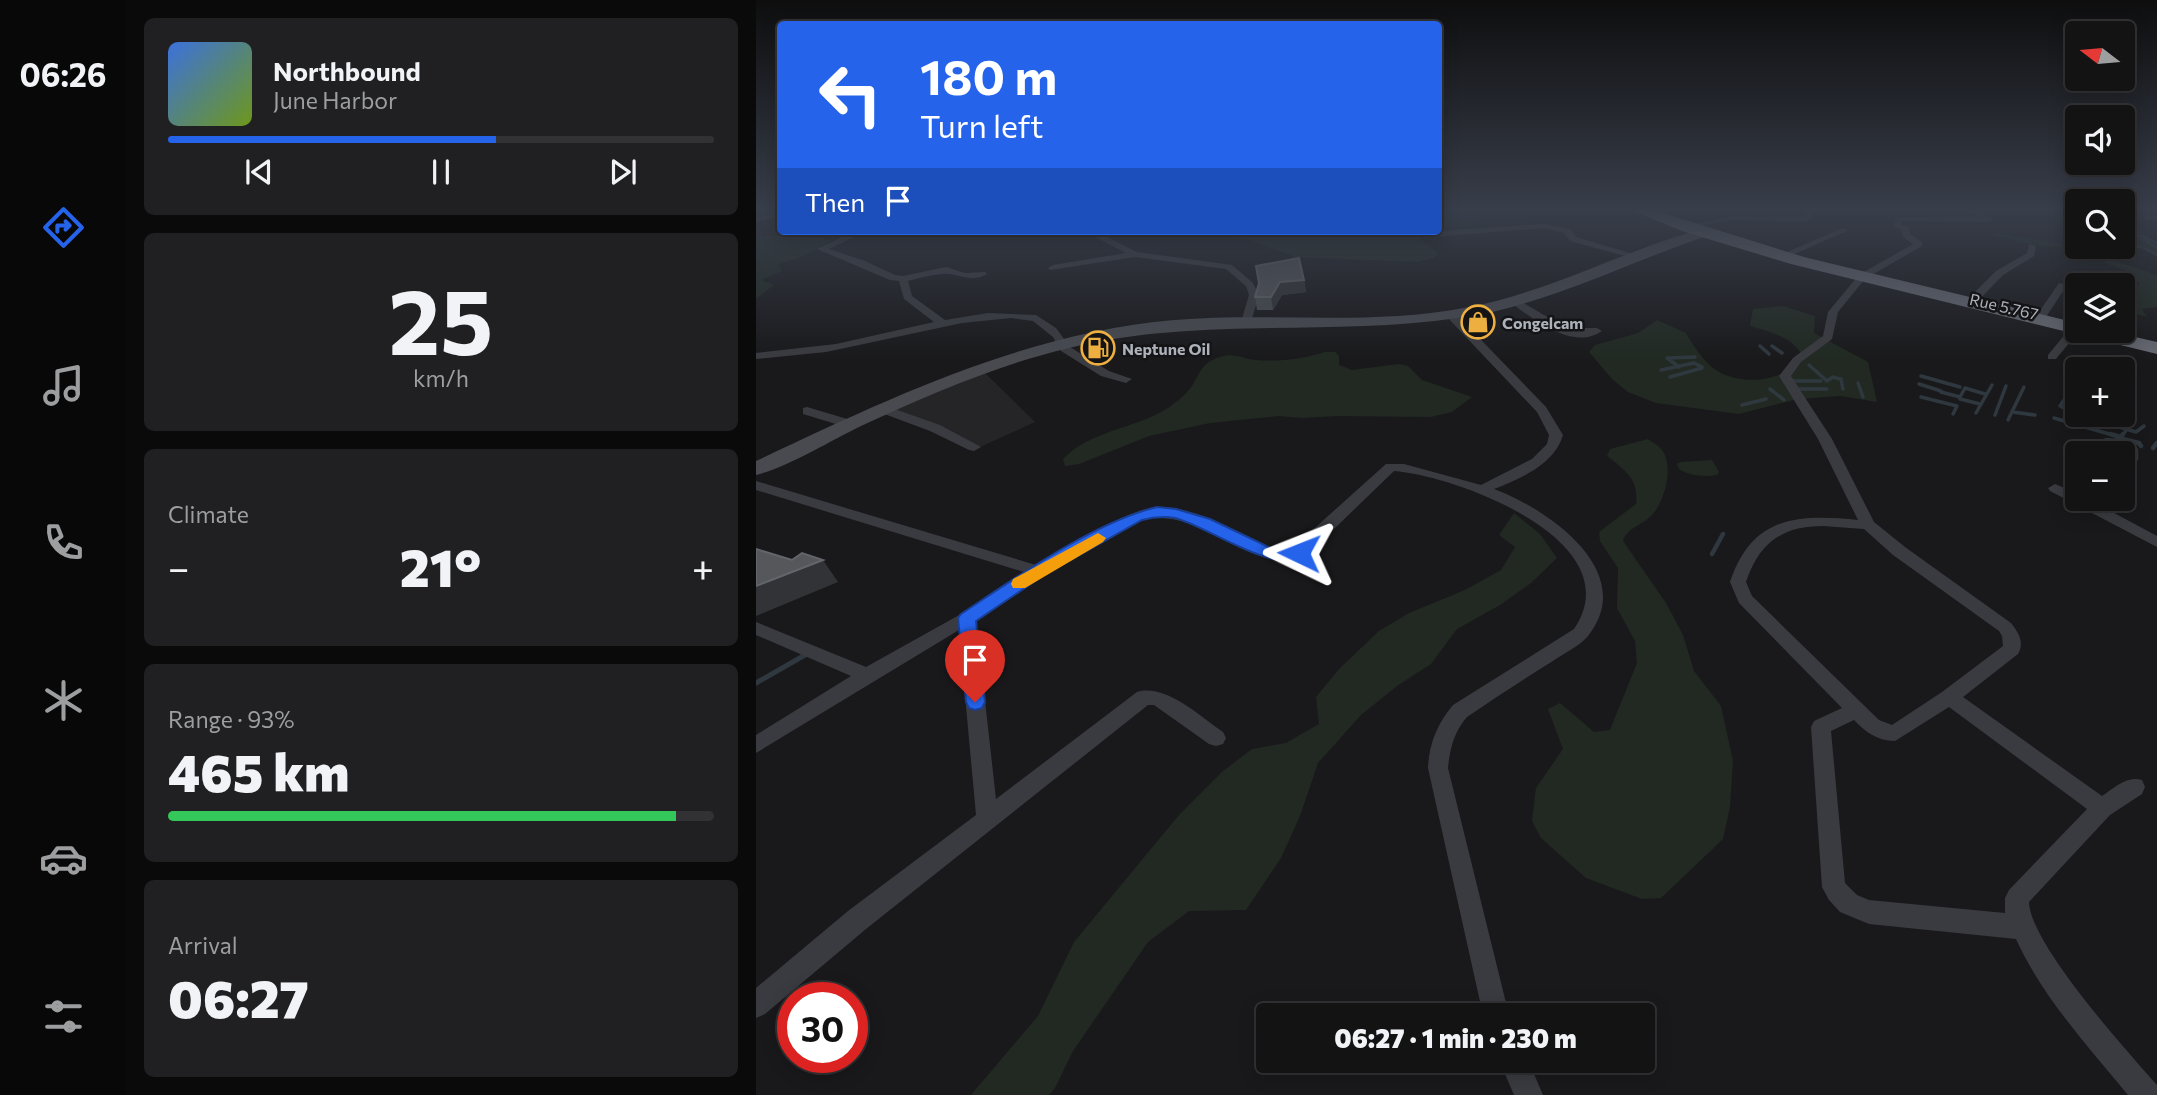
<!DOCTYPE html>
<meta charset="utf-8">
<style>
:root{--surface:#131314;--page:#202022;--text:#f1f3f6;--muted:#9d9ea0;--line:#323234;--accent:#2563eb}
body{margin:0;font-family:Commissioner,sans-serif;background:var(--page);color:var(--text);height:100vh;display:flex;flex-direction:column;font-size:26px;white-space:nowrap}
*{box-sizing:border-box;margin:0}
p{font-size:23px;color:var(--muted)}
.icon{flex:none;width:38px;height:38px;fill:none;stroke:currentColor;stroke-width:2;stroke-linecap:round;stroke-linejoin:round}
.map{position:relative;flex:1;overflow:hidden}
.sheet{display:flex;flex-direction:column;gap:18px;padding:18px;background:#0a0a0b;width:630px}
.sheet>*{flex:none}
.hud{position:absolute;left:21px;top:21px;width:665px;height:214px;border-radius:7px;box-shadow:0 4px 18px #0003,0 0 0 2px var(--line);background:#2563eb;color:#fff;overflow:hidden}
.needle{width:46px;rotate:286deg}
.fabs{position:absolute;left:1309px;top:21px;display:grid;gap:14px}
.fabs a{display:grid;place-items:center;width:70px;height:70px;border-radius:7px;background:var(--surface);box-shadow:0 4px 18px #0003,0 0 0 2px var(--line);font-size:35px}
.speed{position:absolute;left:21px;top:982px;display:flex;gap:14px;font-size:35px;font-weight:700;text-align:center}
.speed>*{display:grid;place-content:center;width:91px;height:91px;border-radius:50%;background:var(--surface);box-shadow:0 4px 18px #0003,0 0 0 2px var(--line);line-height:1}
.speed .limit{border:10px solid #d22;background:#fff;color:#111}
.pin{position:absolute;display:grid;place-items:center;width:60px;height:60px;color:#fff;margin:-72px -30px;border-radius:50% 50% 50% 0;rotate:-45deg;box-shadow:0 0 7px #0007}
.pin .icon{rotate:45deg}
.me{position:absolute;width:77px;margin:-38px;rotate:272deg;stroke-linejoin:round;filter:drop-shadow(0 0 5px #0008)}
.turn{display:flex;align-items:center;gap:24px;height:147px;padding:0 28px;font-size:32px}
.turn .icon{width:91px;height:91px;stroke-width:2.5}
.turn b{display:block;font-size:49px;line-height:60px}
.then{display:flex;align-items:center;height:66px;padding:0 28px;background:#0003;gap:14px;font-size:26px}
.big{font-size:52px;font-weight:800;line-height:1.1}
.sheet .tile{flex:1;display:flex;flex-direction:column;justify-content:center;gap:10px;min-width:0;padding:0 24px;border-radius:10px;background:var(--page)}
.sheet .dial{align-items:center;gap:0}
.dial b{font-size:91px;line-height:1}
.song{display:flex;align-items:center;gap:21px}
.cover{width:84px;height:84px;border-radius:10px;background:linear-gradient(135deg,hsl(220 70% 55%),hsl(80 70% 35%))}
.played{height:7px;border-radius:4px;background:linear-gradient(90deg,var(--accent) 60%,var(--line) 60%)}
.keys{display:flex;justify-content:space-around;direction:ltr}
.heat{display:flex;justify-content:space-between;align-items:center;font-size:38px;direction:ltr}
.charge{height:10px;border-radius:5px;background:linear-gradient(90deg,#34c759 93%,var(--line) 0)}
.trip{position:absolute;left:500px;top:1003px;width:399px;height:70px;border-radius:7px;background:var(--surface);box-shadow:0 4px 18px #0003,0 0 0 2px var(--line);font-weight:800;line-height:70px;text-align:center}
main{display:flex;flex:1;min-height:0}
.menu{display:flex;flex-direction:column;width:126px;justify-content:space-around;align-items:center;background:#080808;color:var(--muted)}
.menu .icon{width:49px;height:49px}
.menu .selected{color:var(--accent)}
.menu b{font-size:32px;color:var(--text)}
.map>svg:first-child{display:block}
</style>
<main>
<nav class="menu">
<b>06:26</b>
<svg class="icon selected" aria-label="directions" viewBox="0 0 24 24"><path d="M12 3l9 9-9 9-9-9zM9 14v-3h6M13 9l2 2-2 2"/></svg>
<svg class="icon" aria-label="music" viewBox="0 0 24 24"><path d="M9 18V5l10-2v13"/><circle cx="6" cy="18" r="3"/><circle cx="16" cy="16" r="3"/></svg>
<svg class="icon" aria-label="phone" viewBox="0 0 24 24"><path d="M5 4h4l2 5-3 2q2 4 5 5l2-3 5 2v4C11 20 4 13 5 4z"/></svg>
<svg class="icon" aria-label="climate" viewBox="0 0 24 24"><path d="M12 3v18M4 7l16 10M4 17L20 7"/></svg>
<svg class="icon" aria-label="car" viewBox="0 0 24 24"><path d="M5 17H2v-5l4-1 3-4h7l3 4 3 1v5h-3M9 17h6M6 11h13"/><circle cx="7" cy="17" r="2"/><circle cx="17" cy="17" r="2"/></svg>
<svg class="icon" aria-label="filters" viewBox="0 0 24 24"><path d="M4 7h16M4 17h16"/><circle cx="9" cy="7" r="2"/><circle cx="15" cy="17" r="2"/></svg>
</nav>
<section class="sheet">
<div class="tile">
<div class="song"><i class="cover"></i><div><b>Northbound</b><p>June Harbor</p></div></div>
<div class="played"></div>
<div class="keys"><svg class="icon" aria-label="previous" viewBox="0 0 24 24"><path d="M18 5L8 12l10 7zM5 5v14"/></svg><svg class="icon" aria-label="pause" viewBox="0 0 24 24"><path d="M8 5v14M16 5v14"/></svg><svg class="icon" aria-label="next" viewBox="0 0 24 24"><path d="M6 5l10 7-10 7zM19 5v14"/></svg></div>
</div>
<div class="tile dial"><b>25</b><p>km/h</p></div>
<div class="tile"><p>Climate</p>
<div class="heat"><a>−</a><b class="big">21°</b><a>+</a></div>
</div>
<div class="tile"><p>Range · 93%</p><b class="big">465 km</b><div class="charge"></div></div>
<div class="tile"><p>Arrival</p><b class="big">06:27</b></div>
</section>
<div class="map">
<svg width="1401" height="1095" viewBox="0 0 1401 1095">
<rect width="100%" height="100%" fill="#19191b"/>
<polygon fill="#252528" points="228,372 279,422 222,448 135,409"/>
<g fill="#212922">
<polygon points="752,208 768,215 767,218 683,230 683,217 692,209"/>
<polygon points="1367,224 1390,233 1379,234 1401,244 1401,253 1367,244"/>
<polygon points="445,231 678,231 670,233 664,239 682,253 677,258 661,262 539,257 491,239"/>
<polygon points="1239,233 1312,245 1401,275 1401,307 1386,309 1391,317 1377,313 1378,306 1367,299 1367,287 1383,291 1377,286 1383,285 1383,282 1368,277 1380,274 1349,263 1348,258 1309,246 1283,246 1236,235"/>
<polygon points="0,235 67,238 75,241 48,256 23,264 26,271 5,280 18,285 0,299"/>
<path d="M1027,306L1059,316L1058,333L1112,362L1121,402L1084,396L1042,399L983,414L900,403L872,392L856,379L833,352L839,345L882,333L901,320L930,333C937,346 946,358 957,368C982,387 1030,383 1046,357C1040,338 1012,331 994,326L997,309Z"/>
<path d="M569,352H579L583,356V365L596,370L643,364L652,366L666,380L716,397L696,412L675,417L581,416L546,418L523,416L454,423L393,436L323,464L309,466L307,459C335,430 379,429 412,408C419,403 431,394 436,386C445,372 445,363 464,357C478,352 487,359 500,360C523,362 547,359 569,352Z"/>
<path d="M892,439C896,442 902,445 905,449C919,464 909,502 895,516C886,525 872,527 867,541L910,603L927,635L938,671L965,706L977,761L974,807L967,839L905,898L886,899L830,878L785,838L776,821L780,788L807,749L792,709L804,703L838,732L854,730L881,663L879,641L861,608L862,568L844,541L843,532L880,504C883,479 869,470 851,456L854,449Z"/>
<path d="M956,460L963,472L961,475C948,477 934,476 923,469L921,464L925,462Z"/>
<polygon points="758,513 784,534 801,558 775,583 744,605 701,629 675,664 641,686 605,715 562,763 544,816 525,858 490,910 433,911 392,942 317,1051 299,1088 293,1095 215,1095 282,1016 318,942 423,815 467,771 496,749 530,743 563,724 560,697 584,668 623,631 653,613 709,590 745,570 759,547 743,535"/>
</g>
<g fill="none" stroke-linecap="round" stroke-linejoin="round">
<g stroke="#2f383f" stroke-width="2.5">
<polyline points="92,233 97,231"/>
<polyline points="1367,235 1387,236 1401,243"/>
<polyline points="1386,238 1401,248"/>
<polyline points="1368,239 1384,247"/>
<polyline points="1388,248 1401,255"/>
</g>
<g stroke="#2f383f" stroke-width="3.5">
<polyline points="1004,346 1013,354"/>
<polyline points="1016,346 1026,353"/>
<polyline points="1053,365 1071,381 1077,377 1084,379"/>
<polyline points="923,367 911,358 939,357"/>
<polyline points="905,370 938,363 946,367"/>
<polyline points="1165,376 1204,387"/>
<polyline points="914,377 946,368"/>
<polyline points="1085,379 1087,389"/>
<polyline points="1035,381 1065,381"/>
<polyline points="1102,383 1107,397"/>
<polyline points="1163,384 1185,391"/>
<polyline points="1014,389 1028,400"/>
<polyline points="1041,389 1071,389"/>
<polyline points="1185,392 1204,397 1209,388 1229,394"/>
<polyline points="1165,397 1201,406 1197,414"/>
<polyline points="1310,397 1304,406 1321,414"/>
<polyline points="1204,399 1224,404"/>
<polyline points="986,405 1010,399"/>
<polyline points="1256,412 1279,415"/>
<polyline points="1220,413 1236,385"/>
<polyline points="1239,415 1250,386"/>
<polyline points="1322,415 1333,418 1331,422 1337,428"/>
<polyline points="1298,418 1360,436"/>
<polyline points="1252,420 1268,387"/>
<polyline points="1343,421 1380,432 1388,426"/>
<polyline points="1345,421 1354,415"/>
<polyline points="1366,436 1371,429"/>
</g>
<g stroke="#2f383f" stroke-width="4.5">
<polyline points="1354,434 1365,437 1367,434"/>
<polyline points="1353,443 1350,440 1361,441 1362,438 1383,443 1385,446"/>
<polyline points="1397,448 1401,443"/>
<polyline points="1380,450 1380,459"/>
<polyline points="956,554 967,534"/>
</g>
<polyline stroke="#2f383f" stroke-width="5" points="0,683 49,655"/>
<g fill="#3a3b40" fill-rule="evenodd">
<polygon points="1052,208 1060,208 1055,220 1051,222 976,220 938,227 934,225 976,216 1048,217"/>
<path d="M1209,208H1219L1237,220L1233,222L1146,221L1145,225L1153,227L1154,234L1166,242V246L1114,276H1108V280L1082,312L1076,339L1045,362L1035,376L1076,439L1118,522L1149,547L1255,623C1262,632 1269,642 1262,654L1207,697L1346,796C1358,788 1371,775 1386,780L1389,787L1386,794L1354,815L1273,902C1274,944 1371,1051 1401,1085V1095H1372C1333,1048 1285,995 1260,939L1113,924L1084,912L1073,900L1066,887L1055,727L1058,721L1086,708L983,603L974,582C996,516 1041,514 1102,520L1062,439L1023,376L1037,358L1067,336L1072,312L1102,276H1108V272L1157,244L1147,237L1146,230L1137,226L1140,217H1223ZM1067,526L1108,529L1137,555L1243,631L1246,636L1247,646L1186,692L1136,725L1123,720L996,596L990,582C1003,543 1026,526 1067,526ZM1193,707L1331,809L1253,890L1249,898V913L1113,900L1101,895L1089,883L1075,731L1098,720C1109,732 1122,741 1139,741Z"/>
<polygon points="24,212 24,216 0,222 0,218"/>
<polygon points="1389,216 1401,216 1401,220 1386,220"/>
<polygon points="789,224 814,229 820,237 884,256 880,259 814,241 808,233 789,228 678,237 674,234 678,231"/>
<polygon points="1086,228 1093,230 1034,256 1027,254"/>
<path d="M99,231H110L73,249L109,261L139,275L147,276L190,267L209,273L229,272L231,274C213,284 202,272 186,274C175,275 163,278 152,281L156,296L189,320L232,313L280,315L300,328L314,347L353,371L376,379L370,383L345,376L305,351L297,337L277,321L255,318L206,323L70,352L0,359V353L80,344L178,322L148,299L143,281L134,280L61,249Z"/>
<polygon points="328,231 339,231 381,252 476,265 497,283 503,295 495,322 490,325 485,322 493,295 490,286 470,269 379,257 294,270 292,268 297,265 370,253"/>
<polygon points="1273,244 1280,246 1278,256 1247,275 1222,301 1214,301 1214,297 1240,271 1271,253"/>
<polygon points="1303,283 1311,285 1290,317 1282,317 1281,315"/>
<path d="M759,298L810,328H841L846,331C817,351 779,320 755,303V299Z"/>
<path d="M691,313H699L790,407L807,435C798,465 765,478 738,489C792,509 883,572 832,636C824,646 808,653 797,661C768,679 739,698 711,717C698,732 694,748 692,768L753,1015H727L672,768C673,744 681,724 697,705L818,629C877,542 702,476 638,471L549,557C492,576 447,505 386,520L288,575L220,620L240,799L381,692C409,683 445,717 467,732L470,738L467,744L460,746L453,744L398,705H392L110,929L9,1014L0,1018V988L92,911L220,815L203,630L0,753V735L95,676L0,635V622L110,667L205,614L268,572L0,490V481L280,565C311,549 368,510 401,507C438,505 488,535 521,551H533L630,464H648L725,485L776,459L791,444L793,435L781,412L691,317Z"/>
<polygon points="1321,326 1323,331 1300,359 1292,359 1292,355 1315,327"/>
<polygon points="127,405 184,425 225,447 218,451 213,450 174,431 123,412 121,409"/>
<polygon points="51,407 98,421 99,424 93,428 47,414 47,408"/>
<polygon points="1299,484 1321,493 1321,499 1332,499 1401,536 1401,547 1294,491 1292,488"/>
<polygon points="743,1060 772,1060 787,1095 758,1095"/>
</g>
<path fill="#484a50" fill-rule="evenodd" d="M953,227L959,231L957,234C873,261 791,306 702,318C571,337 444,316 313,348C241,365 172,395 105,426C74,441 32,467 0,475V461C133,398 269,333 418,320C514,312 612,326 708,308C793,293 869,249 953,227Z"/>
<polygon fill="#666971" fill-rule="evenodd" points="870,208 891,208 1048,257 1321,323 1321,331 1353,331 1401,342 1401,354 1035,264 926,231"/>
</g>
<polygon fill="#4a4c50" points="548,280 550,292 526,295 517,310 501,310 499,297"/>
<g fill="#323336">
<polygon points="548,280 550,292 526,295 517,310 515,297 524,282"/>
<polygon points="67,560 82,582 0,616 0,586"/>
</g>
<g fill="#55575b" stroke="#62656a" stroke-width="2">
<polygon points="543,258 548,280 524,282 515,297 499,297 503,283 500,266"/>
<polygon points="0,549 36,560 46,553 67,560 0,586"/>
</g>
<linearGradient id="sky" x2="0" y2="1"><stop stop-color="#0e0e0f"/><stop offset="0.58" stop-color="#383e4a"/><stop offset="1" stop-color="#383e4a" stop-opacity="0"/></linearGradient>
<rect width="1401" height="361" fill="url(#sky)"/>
<path fill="#2563eb" stroke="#184099" stroke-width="2" d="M401,507L420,509L454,519L521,551L543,547L551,553C527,581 450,525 419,518C407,516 397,517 386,520L288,575L220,621L229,702L226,708L219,710L213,708L210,702L202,618L205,614C261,577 336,523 401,507Z"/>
<polygon fill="#f59e0b" points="342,533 350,538 347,542 269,588 257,588 255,584 257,579"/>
<defs>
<symbol id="shop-ring" viewBox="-11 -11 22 22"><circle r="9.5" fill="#141416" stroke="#edaf3f" stroke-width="1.5"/><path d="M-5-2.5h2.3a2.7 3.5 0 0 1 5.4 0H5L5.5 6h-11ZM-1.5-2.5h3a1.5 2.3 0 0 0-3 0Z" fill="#edaf3f"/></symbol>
<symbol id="fuel-ring" viewBox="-11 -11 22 22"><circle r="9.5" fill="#141416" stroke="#edaf3f" stroke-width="1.5"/><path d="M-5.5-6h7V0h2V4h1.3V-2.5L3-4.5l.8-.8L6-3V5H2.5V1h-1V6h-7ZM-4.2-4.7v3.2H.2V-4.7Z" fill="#edaf3f"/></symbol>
</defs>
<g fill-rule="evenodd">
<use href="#shop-ring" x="703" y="303" width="38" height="38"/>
<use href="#fuel-ring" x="323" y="329" width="38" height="38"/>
</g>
<g text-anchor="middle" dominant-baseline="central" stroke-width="5" stroke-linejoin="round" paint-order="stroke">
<g font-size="16" fill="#acb1ba" stroke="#141416">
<text transform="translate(1248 306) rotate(13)">Rue 5.767</text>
</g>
<g font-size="16" font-weight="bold" fill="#acb1ba" stroke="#141416" text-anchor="start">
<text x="746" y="322">Congelcam</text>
<text x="366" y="348">Neptune Oil</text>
</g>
</g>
</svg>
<div class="fabs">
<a><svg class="needle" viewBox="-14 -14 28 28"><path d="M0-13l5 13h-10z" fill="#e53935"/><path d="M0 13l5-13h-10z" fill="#9d9ea0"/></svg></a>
<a><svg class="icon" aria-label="sound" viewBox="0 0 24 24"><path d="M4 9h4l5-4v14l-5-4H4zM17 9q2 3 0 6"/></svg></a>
<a><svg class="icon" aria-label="search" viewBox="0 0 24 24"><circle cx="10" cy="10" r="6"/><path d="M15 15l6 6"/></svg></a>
<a><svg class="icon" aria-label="layers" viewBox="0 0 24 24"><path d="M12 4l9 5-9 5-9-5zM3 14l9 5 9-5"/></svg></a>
<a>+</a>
<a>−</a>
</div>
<div class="speed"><div class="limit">30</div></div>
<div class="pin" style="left:219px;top:702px;background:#d93025"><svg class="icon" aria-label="arrive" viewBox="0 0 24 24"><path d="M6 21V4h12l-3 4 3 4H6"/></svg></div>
<svg class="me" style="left:543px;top:553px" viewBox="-20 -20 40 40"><path d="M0-17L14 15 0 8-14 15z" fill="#2563eb" stroke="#fff" stroke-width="4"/></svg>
<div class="trip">06:27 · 1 min · 230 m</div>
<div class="hud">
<div class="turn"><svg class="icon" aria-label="left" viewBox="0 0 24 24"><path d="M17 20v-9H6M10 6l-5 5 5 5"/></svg><div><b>180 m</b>Turn left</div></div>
<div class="then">Then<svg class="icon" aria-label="arrive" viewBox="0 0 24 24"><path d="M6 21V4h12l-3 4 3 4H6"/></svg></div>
</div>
</div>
</main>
